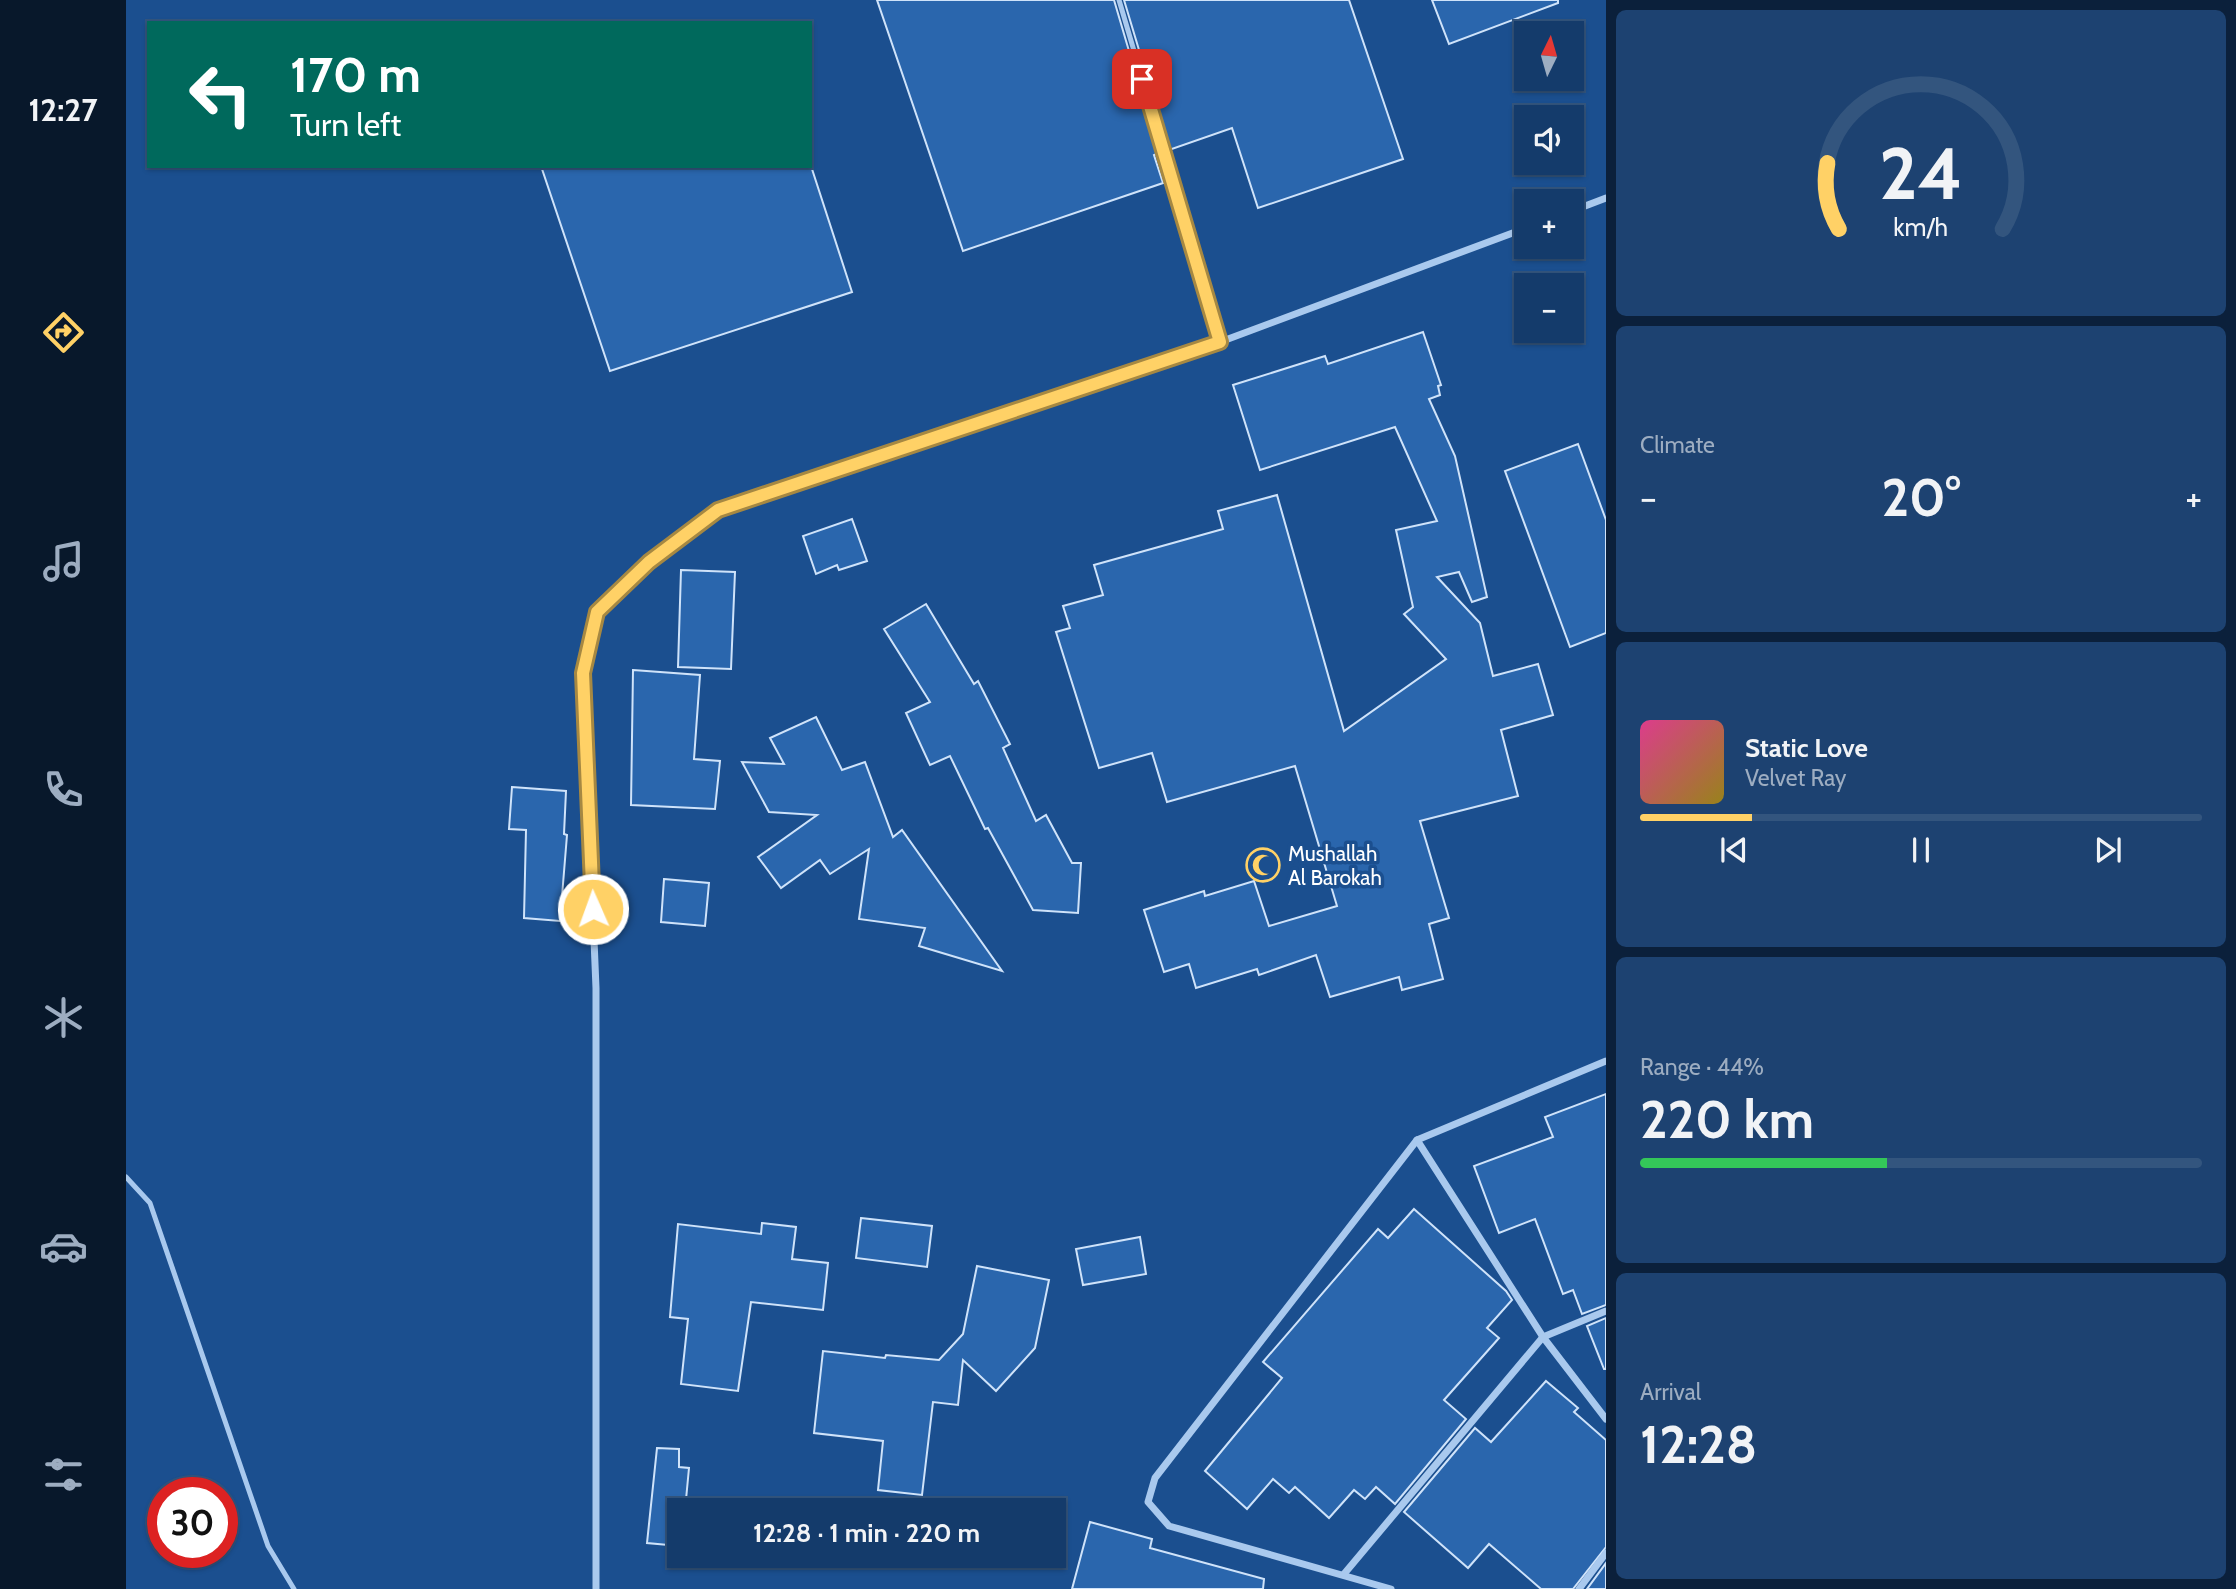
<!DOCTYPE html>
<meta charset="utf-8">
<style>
:root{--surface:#143b6b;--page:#1d4271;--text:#f1f3f6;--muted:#9dadc1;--line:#33557e;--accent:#ffd166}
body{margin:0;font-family:Cabin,sans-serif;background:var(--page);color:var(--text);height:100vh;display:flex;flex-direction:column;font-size:26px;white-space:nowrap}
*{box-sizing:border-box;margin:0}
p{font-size:23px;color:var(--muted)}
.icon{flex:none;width:38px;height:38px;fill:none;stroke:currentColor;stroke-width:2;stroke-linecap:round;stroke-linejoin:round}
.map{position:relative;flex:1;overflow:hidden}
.drawer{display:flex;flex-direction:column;gap:10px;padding:10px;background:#0b203b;width:630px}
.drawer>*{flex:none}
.top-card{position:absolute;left:21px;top:21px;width:665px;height:147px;border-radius:0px;box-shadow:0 2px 5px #0004,0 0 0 2px var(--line);background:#00695c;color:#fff;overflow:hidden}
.needle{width:46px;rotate:5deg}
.controls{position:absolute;left:1388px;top:21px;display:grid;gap:14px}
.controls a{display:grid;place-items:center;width:70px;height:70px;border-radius:0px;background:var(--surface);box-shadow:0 2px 5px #0004,0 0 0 2px var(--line);font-size:35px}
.speed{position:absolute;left:21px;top:1477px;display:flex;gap:14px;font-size:35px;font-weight:700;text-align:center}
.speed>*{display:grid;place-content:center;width:91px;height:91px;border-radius:50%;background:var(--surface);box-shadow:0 2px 5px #0004,0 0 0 2px var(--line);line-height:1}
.speed .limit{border:10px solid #d22;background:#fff;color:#111}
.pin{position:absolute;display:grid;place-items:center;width:60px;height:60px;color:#fff;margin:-30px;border-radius:14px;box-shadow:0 4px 10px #0006}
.me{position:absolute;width:77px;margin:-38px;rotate:358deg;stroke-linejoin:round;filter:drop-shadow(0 0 5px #0008)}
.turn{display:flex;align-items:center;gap:24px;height:147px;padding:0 28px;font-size:32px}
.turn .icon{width:91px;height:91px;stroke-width:2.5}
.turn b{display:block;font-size:49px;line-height:60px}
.big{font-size:52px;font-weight:700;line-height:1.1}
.drawer .card{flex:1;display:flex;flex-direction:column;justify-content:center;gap:10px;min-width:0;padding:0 24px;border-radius:10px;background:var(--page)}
.drawer .dial{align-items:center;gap:0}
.dial svg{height:182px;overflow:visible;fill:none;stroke:var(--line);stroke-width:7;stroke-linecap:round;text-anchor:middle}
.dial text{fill:var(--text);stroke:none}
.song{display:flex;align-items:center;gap:21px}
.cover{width:84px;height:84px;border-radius:10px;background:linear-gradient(135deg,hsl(330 70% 55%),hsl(50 70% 35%))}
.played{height:7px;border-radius:4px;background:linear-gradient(90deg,var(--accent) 20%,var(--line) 20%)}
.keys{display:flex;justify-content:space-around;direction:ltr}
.heat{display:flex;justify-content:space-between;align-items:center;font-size:38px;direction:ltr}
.charge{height:10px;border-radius:5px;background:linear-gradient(90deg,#34c759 44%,var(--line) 0)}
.trip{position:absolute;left:541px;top:1498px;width:399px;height:70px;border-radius:0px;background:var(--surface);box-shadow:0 2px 5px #0004,0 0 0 2px var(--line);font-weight:700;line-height:70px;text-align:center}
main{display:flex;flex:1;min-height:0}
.tab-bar{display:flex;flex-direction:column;width:126px;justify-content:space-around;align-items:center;background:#08182b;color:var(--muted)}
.tab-bar .icon{width:49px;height:49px}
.tab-bar .selected{color:var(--accent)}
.tab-bar b{font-size:32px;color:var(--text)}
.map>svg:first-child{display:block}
</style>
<main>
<nav class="tab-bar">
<b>12:27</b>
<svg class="icon selected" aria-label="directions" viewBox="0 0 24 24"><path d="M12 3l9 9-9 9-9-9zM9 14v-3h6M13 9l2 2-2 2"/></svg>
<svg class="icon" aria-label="music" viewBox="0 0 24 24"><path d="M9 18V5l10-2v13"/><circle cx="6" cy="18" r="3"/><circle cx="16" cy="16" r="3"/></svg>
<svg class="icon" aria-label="phone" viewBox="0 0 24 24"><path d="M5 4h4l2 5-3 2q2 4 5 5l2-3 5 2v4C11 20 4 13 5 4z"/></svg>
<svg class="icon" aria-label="climate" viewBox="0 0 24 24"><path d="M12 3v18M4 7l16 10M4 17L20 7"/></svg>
<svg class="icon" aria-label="car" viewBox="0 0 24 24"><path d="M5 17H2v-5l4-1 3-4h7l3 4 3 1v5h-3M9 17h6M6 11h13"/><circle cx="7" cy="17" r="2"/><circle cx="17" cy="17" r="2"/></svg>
<svg class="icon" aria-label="filters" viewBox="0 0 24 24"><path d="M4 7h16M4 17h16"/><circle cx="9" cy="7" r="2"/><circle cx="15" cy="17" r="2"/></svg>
</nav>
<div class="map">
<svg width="1480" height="1589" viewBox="0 0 1480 1589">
<rect width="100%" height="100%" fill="#1b4f8f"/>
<g fill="#2a66ad" stroke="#cfe3fa" stroke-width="2">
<polygon points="751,0 988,0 1033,153 1028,155 1037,183 837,251"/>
<polygon points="998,0 1223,0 1277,159 1132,208 1106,128 1043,150"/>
<polygon points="1306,0 1432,0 1432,3 1323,44"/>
<polygon points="415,166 685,166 726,292 484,371"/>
<polygon points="1297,332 1315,385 1312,386 1314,395 1303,399 1329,456 1361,597 1346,602 1333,572 1311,577 1354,623 1367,676 1412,664 1427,715 1375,730 1392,796 1294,821 1323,918 1303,924 1317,979 1276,990 1273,977 1204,997 1190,955 1133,975 1131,969 1070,988 1063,964 1038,972 1018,910 1078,891 1079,896 1128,881 1143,926 1211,906 1169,766 1041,802 1026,753 973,768 930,632 944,628 937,606 977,595 968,565 1097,529 1092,511 1151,495 1218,731 1320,659 1278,614 1287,607 1270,530 1311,521 1269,427 1134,470 1107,385 1199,356 1202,364"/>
<polygon points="1452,444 1480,520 1480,633 1444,647 1379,471"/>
<polygon points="726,519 741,561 713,570 711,565 690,574 677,536"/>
<polygon points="555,570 609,572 605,669 552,667"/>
<polygon points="800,604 848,684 852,681 884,744 877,748 910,821 920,815 946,863 955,863 952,913 907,910 862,828 859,829 824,756 804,765 780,713 804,702 758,629"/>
<polygon points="507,670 574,675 568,759 594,761 589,809 505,805"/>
<polygon points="690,717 716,770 739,762 767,837 776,830 876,971 793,946 799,928 733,919 743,849 704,874 694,860 655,888 632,857 691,815 643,812 616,762 658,764 644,738"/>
<polygon points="386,787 440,791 438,834 441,835 434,921 398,918 400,830 383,829"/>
<polygon points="538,879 583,883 579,926 535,922"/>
<polygon points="1480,1094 1480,1305 1456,1314 1447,1290 1437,1294 1409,1219 1373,1233 1348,1166 1427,1137 1419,1117"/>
<polygon points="1288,1209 1380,1291 1386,1300 1361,1328 1373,1338 1318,1400 1340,1419 1269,1504 1250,1487 1239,1499 1228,1490 1203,1518 1169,1487 1163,1493 1147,1479 1121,1509 1079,1471 1156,1378 1137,1362 1252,1229 1262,1238"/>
<polygon points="735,1218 806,1226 801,1267 730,1258"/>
<polygon points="636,1223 670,1227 666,1259 702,1263 697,1310 625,1302 612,1391 555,1384 562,1319 544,1317 552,1224 635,1234"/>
<polygon points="1014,1237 1020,1274 957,1285 950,1249"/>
<polygon points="851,1266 923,1280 909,1348 870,1391 837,1360 832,1405 807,1402 796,1495 752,1490 757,1441 688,1433 697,1351 759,1358 760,1355 813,1360 837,1334"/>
<polygon points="1480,1318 1480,1369 1478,1369 1461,1326"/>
<polygon points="1420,1381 1452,1408 1448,1412 1480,1440 1480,1547 1447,1589 1415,1589 1363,1544 1342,1568 1278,1512 1349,1428 1365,1442"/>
<polygon points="531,1448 553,1449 553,1467 563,1468 559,1510 553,1510 553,1546 521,1543"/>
<polygon points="964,1522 1026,1539 1024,1548 1138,1579 1137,1589 946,1589"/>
<polygon points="1480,1563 1480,1589 1461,1589"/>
</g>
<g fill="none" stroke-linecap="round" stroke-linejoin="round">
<g stroke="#a9c9ee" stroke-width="5">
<polyline points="993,0 1094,342"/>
<polyline points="0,1177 24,1203 142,1546 168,1589"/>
</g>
<g stroke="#a9c9ee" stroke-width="7">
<polyline points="1446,211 1480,198"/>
<polyline points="1291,1140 1417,1337 1480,1419"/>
<polyline points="1218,1574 1417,1337 1480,1311"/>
<polyline points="470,1589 470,988 457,672 471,612 523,562 592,510 1094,342 1400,228"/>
<polyline points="1265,1589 1043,1526 1022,1502 1029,1478 1291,1140 1480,1061"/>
<polyline points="1453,1589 1480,1553"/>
</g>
</g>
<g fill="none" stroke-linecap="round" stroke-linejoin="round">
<defs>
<polyline id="route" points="467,909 457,673 471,612 523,562 592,510 1094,342 1016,79"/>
</defs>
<use href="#route" stroke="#a68842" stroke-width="18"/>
<use href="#route" stroke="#ffd166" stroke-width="12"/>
</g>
<defs>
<symbol id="mosque-ring" viewBox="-11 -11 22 22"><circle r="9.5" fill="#1b4f8f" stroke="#ffd166" stroke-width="1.5"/><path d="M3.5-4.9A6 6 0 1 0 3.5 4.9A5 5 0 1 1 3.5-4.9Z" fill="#ffd166"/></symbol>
</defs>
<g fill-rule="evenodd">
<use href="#mosque-ring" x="1118" y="846" width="38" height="38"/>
</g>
<g text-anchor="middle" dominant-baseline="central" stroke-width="7" stroke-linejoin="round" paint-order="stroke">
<g font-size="21" fill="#fff" stroke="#1b4f8f" text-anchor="start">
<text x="1162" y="853">Mushallah<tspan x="1162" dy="24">Al Barokah</tspan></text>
</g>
</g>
</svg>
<div class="controls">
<a><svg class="needle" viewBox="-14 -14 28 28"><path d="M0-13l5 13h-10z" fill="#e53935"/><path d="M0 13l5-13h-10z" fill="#9dadc1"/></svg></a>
<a><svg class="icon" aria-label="sound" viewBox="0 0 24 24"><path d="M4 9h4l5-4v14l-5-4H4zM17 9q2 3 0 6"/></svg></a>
<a>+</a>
<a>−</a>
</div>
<div class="speed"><div class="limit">30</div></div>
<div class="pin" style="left:1016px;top:79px;background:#d93025"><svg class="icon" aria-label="arrive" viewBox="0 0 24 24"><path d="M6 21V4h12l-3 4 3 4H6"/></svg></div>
<svg class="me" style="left:467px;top:909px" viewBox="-20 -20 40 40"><circle r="17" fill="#ffd166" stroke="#fff" stroke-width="3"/><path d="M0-11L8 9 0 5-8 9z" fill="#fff"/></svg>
<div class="trip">12:28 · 1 min · 220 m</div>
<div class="top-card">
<div class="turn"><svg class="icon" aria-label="left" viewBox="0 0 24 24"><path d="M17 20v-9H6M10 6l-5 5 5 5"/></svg><div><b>170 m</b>Turn left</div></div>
</div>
</div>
<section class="drawer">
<div class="card dial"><svg viewBox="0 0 100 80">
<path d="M14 69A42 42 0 1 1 86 69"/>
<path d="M14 69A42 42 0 0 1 9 40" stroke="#ffd166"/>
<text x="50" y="56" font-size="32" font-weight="700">24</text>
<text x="50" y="72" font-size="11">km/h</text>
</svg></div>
<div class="card"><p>Climate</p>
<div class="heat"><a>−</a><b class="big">20°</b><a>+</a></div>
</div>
<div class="card">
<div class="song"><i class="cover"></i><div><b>Static Love</b><p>Velvet Ray</p></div></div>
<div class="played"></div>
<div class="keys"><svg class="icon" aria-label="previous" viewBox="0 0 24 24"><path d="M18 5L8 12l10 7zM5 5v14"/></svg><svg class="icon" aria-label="pause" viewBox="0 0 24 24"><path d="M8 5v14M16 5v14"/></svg><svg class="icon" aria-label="next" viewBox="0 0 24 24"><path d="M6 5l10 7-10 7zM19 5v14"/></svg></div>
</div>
<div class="card"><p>Range · 44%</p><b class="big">220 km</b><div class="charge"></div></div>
<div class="card"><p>Arrival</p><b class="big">12:28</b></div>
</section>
</main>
